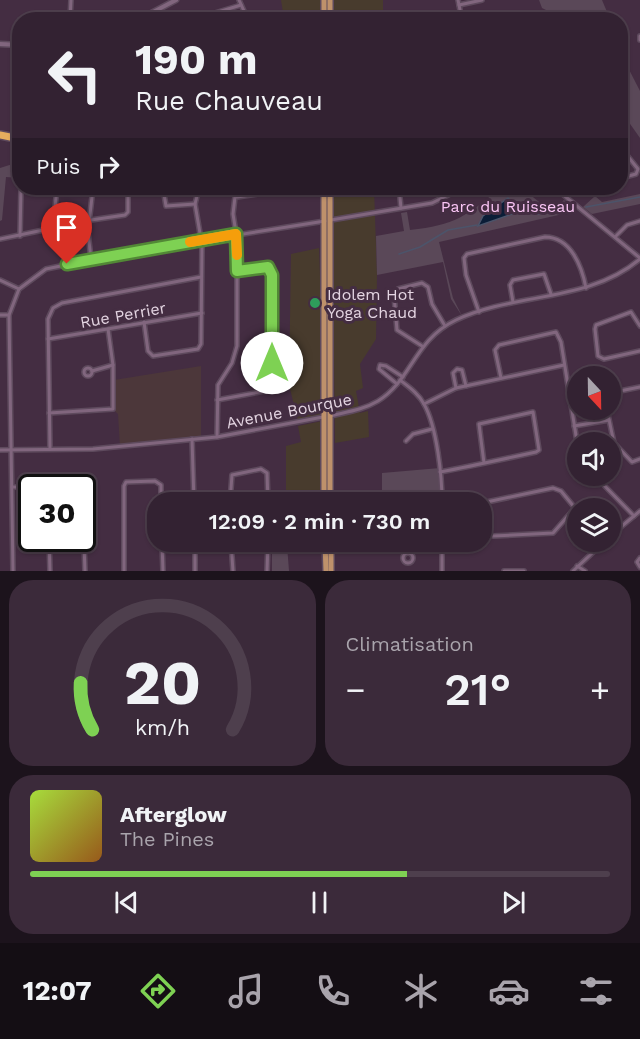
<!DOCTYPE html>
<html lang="fr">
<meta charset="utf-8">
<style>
:root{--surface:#332232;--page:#3b2a3a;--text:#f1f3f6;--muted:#a9a4ac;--line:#4e3f4d;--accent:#7ed153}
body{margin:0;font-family:"Work Sans",sans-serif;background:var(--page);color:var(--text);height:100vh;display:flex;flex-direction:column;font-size:22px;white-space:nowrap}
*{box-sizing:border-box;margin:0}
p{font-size:20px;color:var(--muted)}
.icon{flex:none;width:33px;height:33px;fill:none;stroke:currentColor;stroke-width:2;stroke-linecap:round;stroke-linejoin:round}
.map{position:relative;height:571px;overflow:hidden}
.details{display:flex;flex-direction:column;gap:9px;padding:9px;background:#1c131c;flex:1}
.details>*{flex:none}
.hud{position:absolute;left:12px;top:12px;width:616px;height:183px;border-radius:24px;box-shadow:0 2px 4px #0004,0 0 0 2px var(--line);background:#332232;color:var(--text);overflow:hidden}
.needle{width:39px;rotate:158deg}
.tools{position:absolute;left:567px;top:366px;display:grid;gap:12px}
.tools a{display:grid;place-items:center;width:54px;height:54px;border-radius:50%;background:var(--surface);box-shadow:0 2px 4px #0004,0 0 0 2px var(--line);font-size:30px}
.speed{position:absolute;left:18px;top:474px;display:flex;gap:12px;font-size:30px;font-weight:700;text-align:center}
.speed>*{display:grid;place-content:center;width:78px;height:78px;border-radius:50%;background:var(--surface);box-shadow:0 2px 4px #0004,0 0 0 2px var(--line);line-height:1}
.speed .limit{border:3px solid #111;border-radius:9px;background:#fff;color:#111}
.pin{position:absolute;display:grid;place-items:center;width:51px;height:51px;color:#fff;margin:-62px -26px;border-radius:50% 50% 50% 0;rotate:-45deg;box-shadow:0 0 6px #0007}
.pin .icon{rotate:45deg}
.me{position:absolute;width:66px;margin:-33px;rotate:0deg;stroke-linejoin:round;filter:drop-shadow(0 0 4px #0008)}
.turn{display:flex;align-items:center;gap:21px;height:126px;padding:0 24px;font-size:27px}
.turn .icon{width:78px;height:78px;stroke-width:2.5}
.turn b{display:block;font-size:42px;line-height:51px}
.then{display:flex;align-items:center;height:57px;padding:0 24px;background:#0003;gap:12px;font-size:22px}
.big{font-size:45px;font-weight:600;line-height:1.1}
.details .card{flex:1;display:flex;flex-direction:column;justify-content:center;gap:9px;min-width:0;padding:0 21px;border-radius:24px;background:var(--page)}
.details .dial{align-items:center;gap:0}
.dial svg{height:156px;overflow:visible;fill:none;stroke:var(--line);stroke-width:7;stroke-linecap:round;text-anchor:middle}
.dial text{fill:var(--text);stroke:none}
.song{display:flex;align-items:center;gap:18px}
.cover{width:72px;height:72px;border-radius:9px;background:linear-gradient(135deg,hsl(80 70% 55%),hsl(30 70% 35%))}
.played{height:6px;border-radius:3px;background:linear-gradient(90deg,var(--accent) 65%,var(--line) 65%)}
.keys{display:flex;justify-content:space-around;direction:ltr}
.heat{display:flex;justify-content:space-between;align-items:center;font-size:33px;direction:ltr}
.details .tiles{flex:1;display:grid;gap:9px;grid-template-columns:1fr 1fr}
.card:last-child{grid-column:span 2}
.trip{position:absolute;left:147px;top:492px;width:345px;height:60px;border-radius:24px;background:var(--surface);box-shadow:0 2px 4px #0004,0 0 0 2px var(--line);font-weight:600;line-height:60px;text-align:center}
.tabs{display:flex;height:96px;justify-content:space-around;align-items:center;background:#140e14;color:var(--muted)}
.tabs .icon{width:42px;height:42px}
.tabs .active{color:var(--accent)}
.tabs b{font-size:27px;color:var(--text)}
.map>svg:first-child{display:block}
</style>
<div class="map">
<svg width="640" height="571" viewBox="0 0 640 571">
<rect width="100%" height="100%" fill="#442d42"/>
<g fill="#483b2d">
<polygon points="281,0 383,0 383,19 284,19"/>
<polygon points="332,188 374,188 377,275 376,339 360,364 363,388 356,391 360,413 368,411 369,437 335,443"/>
<polygon points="319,248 325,416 298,421 289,385 291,254"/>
<polygon points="327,420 327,502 286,502 286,446 301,442 298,426"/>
</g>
<polygon fill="#4c373a" points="201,366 201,438 120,447 118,414 113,409 114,380"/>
<g fill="#5a4858">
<polygon points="539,0 602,0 610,19 564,19 542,8"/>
<polygon points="621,54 640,91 640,138 621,111"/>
<polygon points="19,162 19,178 6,177 2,220 0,221 0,168"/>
<path d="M500,188H522L550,211L564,200L576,211L439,242L453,298L462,316L451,299L443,262L377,275L376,236L404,231L401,213L407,212L410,230C455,225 467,216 500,188Z"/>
<polygon points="640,194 640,204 592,214 583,207 595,196 602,202"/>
<polygon points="440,468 443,502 382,502 382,473"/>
<polygon points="287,545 289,571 272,571 272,547"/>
</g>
<polygon fill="#0b1d37" stroke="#4c546a" stroke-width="1.5" points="508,198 517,207 515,213 478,226 483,216"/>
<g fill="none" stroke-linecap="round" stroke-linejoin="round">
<g stroke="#4c546a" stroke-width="1.5">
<polyline points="586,207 640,197"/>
<polyline points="517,211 537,214 572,209"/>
<polyline points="399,254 420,247 448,230 477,225"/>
</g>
<defs>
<g id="minor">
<polyline points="239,0 248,20"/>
<polyline points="458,0 462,20"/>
<polyline points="459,5 482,0"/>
<polyline points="70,20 71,0"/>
<polyline points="192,20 241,5"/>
<polyline points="640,36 640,40"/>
<polyline points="621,148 638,169 636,174 621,178"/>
<polyline points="163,188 166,206 195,204"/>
<polyline points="399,188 401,208"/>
<polyline points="555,188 640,258"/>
<polyline points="237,197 265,193 270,188"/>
<polyline points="91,220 125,215 128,212 128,188"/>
<polyline points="331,220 432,203 462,188"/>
<polyline points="20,236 21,188"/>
<polyline points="615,237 627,225 640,221"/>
<polyline points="0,239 53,228 57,188"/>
<polyline points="91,259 88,232 93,188"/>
<polyline points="0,280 19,289"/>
<polyline points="513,302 510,285 513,280 544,274 551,294"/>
<path d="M479,312L466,275L464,258L467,254L545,237C571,237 582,267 586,288"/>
<polyline points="0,315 9,315"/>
<polyline points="144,322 148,351 153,356 198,349 201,344 202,245 195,204 199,188"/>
<polyline points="640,326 631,312 596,325 595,329 598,356 604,359 640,351"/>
<polyline points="48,339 202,313"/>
<polyline points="422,346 397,330 394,295 398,289 422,283 428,287 432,304 445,326"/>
<circle cx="88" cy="372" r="4"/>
<polyline points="92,371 113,365"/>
<polyline points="501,378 495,350 499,345 556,332 561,342 578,448"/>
<path d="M400,380C409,387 419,394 424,404C437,427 442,476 442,502"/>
<polyline points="397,384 379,369 380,365 386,366 403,377"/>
<polyline points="456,388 453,373 457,369 462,370 466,386"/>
<polyline points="610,393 640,387"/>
<polyline points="217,400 265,391 272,385 272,275 269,268 237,271"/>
<polyline points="424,404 456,388 564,365"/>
<polyline points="607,410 614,443 632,462 640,459"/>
<polyline points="49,413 113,409 113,365 108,329"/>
<path d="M330,416C346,412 363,410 378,401C412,380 414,340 456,320C515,292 588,303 640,259"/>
<polyline points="574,426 609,420"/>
<polyline points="217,437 218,385 232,363 237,346 237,239 233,214 236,188"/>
<polyline points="192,439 194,502"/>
<polyline points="406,441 413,434 432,429"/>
<polyline points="50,449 48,319 53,308 62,303 201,277"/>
<polyline points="0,450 93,449 217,437 323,417"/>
<path d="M440,472C472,466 504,459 536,452L539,450L533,412L479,424L484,463"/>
<polyline points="595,476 634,516"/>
<polyline points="12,487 81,488"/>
<polyline points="82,488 85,571"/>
<polyline points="230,502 232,475 261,469 267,473 268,502"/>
<polyline points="482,503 553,488 561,491 575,508 553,533 493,536 485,531 486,502"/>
<polyline points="610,536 640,511"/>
<polyline points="49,538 50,571"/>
<polyline points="162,542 163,571"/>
<polyline points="195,542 195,571"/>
<polyline points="231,542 233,571"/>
<polyline points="442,543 442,571"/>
<polyline points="331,544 367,543"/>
<circle cx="408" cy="558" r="5"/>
<polyline points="411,553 421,545 442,543"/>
<polyline points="640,558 637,562 640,567"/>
<polyline points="577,566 585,571"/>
<polyline points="13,571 9,315 19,289 46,269 124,253 325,221"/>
<polyline points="124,571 124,486 126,482 155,481 161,485 161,502"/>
<polyline points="267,571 268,542"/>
<polyline points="504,571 524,571"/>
<polyline points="573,571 604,542"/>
</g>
<g id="tertiary">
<polyline points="138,20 176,0"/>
<polyline points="0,44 20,45"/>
</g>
<g id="primary">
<polyline points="330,0 330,20"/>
<polyline points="324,20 324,0"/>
<polyline points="324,188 324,502"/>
<polyline points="330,188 330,502"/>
<polyline points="325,542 326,571"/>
<polyline points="331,542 331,571"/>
</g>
<polyline id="motorway" points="0,135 20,139"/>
</defs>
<use href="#minor" stroke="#5e4a5d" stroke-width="6"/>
<use href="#tertiary" stroke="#5e4a5d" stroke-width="7"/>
<use href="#primary" stroke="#5e4a5d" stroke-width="8"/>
<use href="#motorway" stroke="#5e4a5d" stroke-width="10"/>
<use href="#minor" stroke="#81667e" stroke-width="3"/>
<use href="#tertiary" stroke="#81667e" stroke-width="4"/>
<use href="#primary" stroke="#be916b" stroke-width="5"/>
<use href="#motorway" stroke="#e6ae5e" stroke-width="7"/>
</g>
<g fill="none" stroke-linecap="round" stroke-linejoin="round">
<defs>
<polyline id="route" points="67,264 236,234 237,271 268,267 272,275 272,363"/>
</defs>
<use href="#route" stroke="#528836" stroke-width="15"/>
<use href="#route" stroke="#7ed153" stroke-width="10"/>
<polyline stroke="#f59e0b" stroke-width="10" points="190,242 236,234 237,255"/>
</g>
<circle fill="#2e9e5b" stroke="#442d42" stroke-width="2" cx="315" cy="303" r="6"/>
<g text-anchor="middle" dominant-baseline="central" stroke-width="6" stroke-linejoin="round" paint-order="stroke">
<g font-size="16" fill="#fac5f5" stroke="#442d42">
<text x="508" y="206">Parc du Ruisseau</text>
</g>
<g font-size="16" fill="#e4d5e2" stroke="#442d42" text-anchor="start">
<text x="327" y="294">Idolem Hot<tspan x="327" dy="18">Yoga Chaud</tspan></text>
</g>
<g font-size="16" fill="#e4d5e2" stroke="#442d42">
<text transform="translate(123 315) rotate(-10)">Rue Perrier</text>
<text transform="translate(289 411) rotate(-11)">Avenue Bourque</text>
</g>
</g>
</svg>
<div class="tools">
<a><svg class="needle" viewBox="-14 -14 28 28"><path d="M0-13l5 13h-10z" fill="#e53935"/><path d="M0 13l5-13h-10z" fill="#a9a4ac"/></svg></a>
<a><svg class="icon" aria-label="sound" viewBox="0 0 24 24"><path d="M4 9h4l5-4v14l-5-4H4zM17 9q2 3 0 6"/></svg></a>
<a><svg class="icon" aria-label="layers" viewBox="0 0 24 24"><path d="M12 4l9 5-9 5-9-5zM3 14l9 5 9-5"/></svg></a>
</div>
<div class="speed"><div class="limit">30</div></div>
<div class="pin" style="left:67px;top:264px;background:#d93025"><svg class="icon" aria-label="arrive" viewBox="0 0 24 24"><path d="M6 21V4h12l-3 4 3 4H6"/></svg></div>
<svg class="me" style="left:272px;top:363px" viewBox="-20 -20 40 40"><circle r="19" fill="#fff"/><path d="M0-13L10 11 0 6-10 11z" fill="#7ed153"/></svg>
<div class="trip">12:09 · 2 min · 730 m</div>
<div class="hud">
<div class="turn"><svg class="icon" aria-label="left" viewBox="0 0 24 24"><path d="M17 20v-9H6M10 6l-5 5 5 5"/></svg><div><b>190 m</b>Rue Chauveau</div></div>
<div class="then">Puis<svg class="icon" aria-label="right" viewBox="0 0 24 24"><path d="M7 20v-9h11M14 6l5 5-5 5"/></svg></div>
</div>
</div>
<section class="details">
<div class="tiles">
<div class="card dial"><svg viewBox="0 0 100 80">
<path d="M14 69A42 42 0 1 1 86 69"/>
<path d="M14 69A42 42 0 0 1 8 45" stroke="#7ed153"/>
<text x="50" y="56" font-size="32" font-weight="700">20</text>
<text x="50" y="72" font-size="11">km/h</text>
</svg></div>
<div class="card"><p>Climatisation</p>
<div class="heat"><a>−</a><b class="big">21°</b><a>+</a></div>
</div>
<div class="card">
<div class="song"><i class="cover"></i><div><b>Afterglow</b><p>The Pines</p></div></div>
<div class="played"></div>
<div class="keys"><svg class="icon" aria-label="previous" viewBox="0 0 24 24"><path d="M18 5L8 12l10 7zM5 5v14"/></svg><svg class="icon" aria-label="pause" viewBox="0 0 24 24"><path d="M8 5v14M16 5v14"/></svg><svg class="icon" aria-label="next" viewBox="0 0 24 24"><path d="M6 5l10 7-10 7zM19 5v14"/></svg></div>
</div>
</div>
</section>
<nav class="tabs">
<b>12:07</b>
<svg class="icon active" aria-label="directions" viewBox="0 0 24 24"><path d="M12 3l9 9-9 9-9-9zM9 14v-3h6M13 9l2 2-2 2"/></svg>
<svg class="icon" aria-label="music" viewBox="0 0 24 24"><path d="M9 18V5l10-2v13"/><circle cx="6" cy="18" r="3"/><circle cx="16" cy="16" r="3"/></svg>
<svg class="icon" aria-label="phone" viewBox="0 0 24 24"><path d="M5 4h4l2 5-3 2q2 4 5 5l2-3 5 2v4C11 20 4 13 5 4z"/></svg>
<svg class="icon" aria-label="climate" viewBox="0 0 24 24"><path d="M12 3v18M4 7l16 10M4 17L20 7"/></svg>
<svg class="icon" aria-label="car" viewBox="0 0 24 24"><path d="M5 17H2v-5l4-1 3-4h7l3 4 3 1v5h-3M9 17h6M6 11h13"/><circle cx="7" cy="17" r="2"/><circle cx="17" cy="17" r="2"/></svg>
<svg class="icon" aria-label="filters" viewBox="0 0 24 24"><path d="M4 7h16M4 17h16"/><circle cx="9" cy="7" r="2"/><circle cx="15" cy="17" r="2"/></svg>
</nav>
